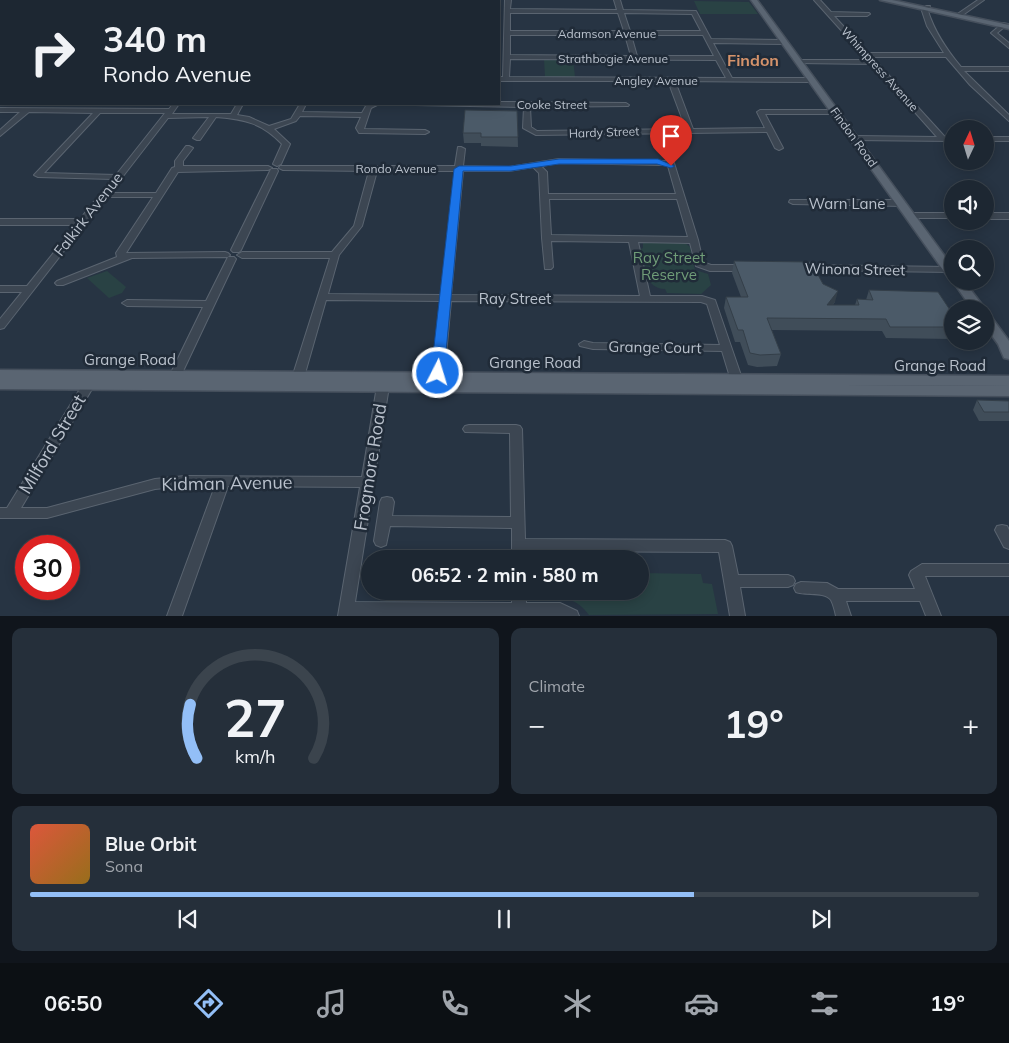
<!DOCTYPE html>
<meta charset="utf-8">
<style>
:root{--surface:#1d2732;--page:#252f3a;--text:#f1f3f6;--muted:#a0a5ac;--line:#3b444d;--accent:#93bff7}
body{margin:0;font-family:Mulish,sans-serif;background:var(--page);color:var(--text);height:100vh;display:flex;flex-direction:column;font-size:19px;white-space:nowrap}
*{box-sizing:border-box;margin:0}
p{font-size:16px;color:var(--muted)}
.icon{flex:none;width:28px;height:28px;fill:none;stroke:currentColor;stroke-width:2;stroke-linecap:round;stroke-linejoin:round}
.map{position:relative;height:616px;overflow:hidden}
.sheet{display:flex;flex-direction:column;gap:12px;padding:12px;background:#10151c;flex:1}
.sheet>*{flex:none}
.banner{position:absolute;left:0px;top:0px;width:500px;height:105px;box-shadow:0 2px 12px #0003,0 0 0 1px var(--line);background:#1d2732;color:var(--text);overflow:hidden}
.needle{width:32px;rotate:4deg}
.buttons{position:absolute;left:944px;top:120px;display:grid;gap:10px}
.buttons a{display:grid;place-items:center;width:50px;height:50px;border-radius:50%;background:var(--surface);box-shadow:0 2px 12px #0003,0 0 0 1px var(--line);font-size:25px}
.speed{position:absolute;left:15px;top:535px;display:flex;gap:10px;font-size:25px;font-weight:700;text-align:center}
.speed>*{display:grid;place-content:center;width:65px;height:65px;border-radius:50%;background:var(--surface);box-shadow:0 2px 12px #0003,0 0 0 1px var(--line);line-height:1}
.speed .limit{border:8px solid #d22;background:#fff;color:#111}
.pin{position:absolute;display:grid;place-items:center;width:42px;height:42px;color:#fff;margin:-51px -21px;border-radius:50% 50% 50% 0;rotate:-45deg;box-shadow:0 0 5px #0007}
.pin .icon{rotate:45deg}
.me{position:absolute;width:55px;margin:-28px;rotate:5deg;stroke-linejoin:round;filter:drop-shadow(0 0 4px #0008)}
.turn{display:flex;align-items:center;gap:18px;height:105px;padding:0 20px;font-size:22px}
.turn .icon{width:65px;height:65px;stroke-width:2.5}
.turn b{display:block;font-size:35px;line-height:42px}
.big{font-size:38px;font-weight:700;line-height:1.1}
.sheet .tile{flex:1;display:flex;flex-direction:column;justify-content:center;gap:8px;min-width:0;padding:0 18px;border-radius:10px;background:var(--page)}
.sheet .dial{align-items:center;gap:0}
.dial svg{height:130px;overflow:visible;fill:none;stroke:var(--line);stroke-width:7;stroke-linecap:round;text-anchor:middle}
.dial text{fill:var(--text);stroke:none}
.song{display:flex;align-items:center;gap:15px}
.cover{width:60px;height:60px;border-radius:8px;background:linear-gradient(135deg,hsl(10 70% 55%),hsl(40 70% 35%))}
.played{height:5px;border-radius:2px;background:linear-gradient(90deg,var(--accent) 70%,var(--line) 70%)}
.keys{display:flex;justify-content:space-around;direction:ltr}
.heat{display:flex;justify-content:space-between;align-items:center;font-size:28px;direction:ltr}
.sheet .tiles{flex:1;display:grid;gap:12px;grid-template-columns:1fr 1fr}
.tile:last-child{grid-column:span 2}
.trip{position:absolute;left:361px;top:550px;width:288px;height:50px;border-radius:25px;background:var(--surface);box-shadow:0 2px 12px #0003,0 0 0 1px var(--line);font-weight:700;line-height:50px;text-align:center}
.menu{display:flex;height:80px;justify-content:space-around;align-items:center;background:#0c1014;color:var(--muted)}
.menu .icon{width:35px;height:35px}
.menu .active{color:var(--accent)}
.menu b{font-size:22px;color:var(--text)}
.map>svg:first-child{display:block}
</style>
<div class="map">
<svg width="1009" height="616" viewBox="0 0 1009 616">
<rect width="100%" height="100%" fill="#273443"/>
<g fill="#294244">
<polygon points="694,1 749,2 758,14 700,14"/>
<polygon points="544,59 573,59 575,77 545,77"/>
<path d="M643,242L685,243L690,247L695,270L708,274L711,285L701,294L667,293L665,289C644,288 644,266 641,249L643,248Z"/>
<polygon points="107,271 126,287 122,293 109,298 87,278"/>
<path d="M640,573L701,574L703,583L712,584L718,614L589,615C574,593 554,598 529,597V591H640Z"/>
</g>
<g fill="none" stroke-linecap="round" stroke-linejoin="round">
<defs>
<g id="minor">
<polygon points="0,0 99,0 100,1 1,2"/>
<path d="M505,0H511L510,9L617,10L614,0H620L623,10L696,11L711,39L785,40L788,42L785,44L713,43L732,78H812L815,80L812,82L675,81L693,129L765,128L757,112L760,110H836L839,112L836,114H765L783,148L779,150L775,148L767,132L536,135L523,128L524,107L415,105L414,104H499V102L626,103L629,105L628,106L530,107L531,127L537,131L686,129L668,81H499V77H503ZM510,13H618L624,31H510ZM624,13L692,14L701,31H630ZM510,35H625L631,56L510,55ZM631,35H703L714,56H637ZM510,59L716,60L726,78L509,77Z"/>
<path d="M814,0H820L831,12L869,13L870,14L867,16H834L868,53H944L927,26L922,11L926,6H930L928,11C935,33 947,50 961,67H1009V71H964L1009,115V121L970,85L946,57H872L945,137H952V141L852,140V136H855L937,137L872,64L798,63L797,62L800,60H868Z"/>
<polygon points="978,0 984,0 960,17 956,17 956,15"/>
<rect x="0" y="18" width="1" height="4"/>
<polygon points="1003,23 1008,24 997,33 1009,43 1009,48 991,33"/>
<rect x="0" y="40" width="1" height="4"/>
<rect x="0" y="81" width="1" height="4"/>
<path d="M173,104H179L172,114H231L237,104H243L237,115L249,117L269,126L291,119L300,104H306L302,112L362,113L366,106L379,104L371,108L364,129L425,130L429,132L425,134L362,133H359L356,128L361,117L300,116L296,121L274,129L290,144L281,164L277,166L273,164L282,144C262,123 244,119 216,117L200,140H197L193,138L209,117L168,118L110,193H156L172,168L175,167V161L186,146H189L193,148L183,161V166H268L272,168L268,170L178,172L126,253L225,252L228,253L230,255L228,257H234L236,259L176,386H168L166,383L203,307L127,306L122,303L127,300L206,301L228,257L132,258L63,285H57L55,283L57,281L117,257L116,253L153,197H106L4,328L0,329V319L22,292H0V286H27L76,225H0V219H80L112,179L38,177L34,175L93,113L29,112L0,136V130L20,112H0V108L169,109ZM100,113H165L116,175L44,173Z"/>
<rect x="985" y="137" width="24" height="4"/>
<path d="M458,147H461L465,149L463,166L509,167L559,159L666,161L674,163L698,240L703,262L711,265H745L750,268L745,271H710L696,266L690,243L638,242L650,296H702L715,300L745,387L743,390H735L733,387L722,351L593,349L580,346L579,344L584,341L593,343L720,345L707,304L701,302L451,301L443,387L441,390H433L431,387L441,301L326,300L302,384L300,387H292L290,384L330,258H242L237,255L242,252H332L354,226L369,171L283,170L279,168L280,166H455ZM559,163L665,165L668,166L676,194H548L547,172L541,166ZM533,167L539,173L542,238L545,269H551L553,267L551,241L629,242L640,296L451,295L463,171H509ZM377,171H455L441,295L328,294L339,255L362,226ZM549,199H677L688,237L551,235Z"/>
<polygon points="271,169 277,169 278,171 241,250 239,252 233,252 231,250"/>
<polygon points="790,200 902,200 906,203 902,206 793,204 789,202"/>
<polygon points="912,213 952,213 952,218 909,218 908,216 909,214"/>
<rect x="985" y="213" width="24" height="6"/>
<polygon points="802,265 949,267 952,268 952,272 799,270 797,268"/>
<polygon points="92,375 96,376 98,379 21,508 47,508 155,479 185,476 362,477 378,380 380,377 388,377 390,380 355,602 512,603 512,591 526,591 526,603 560,603 577,611 579,616 338,616 360,487 228,486 182,616 167,616 215,486 185,486 155,489 47,518 0,518 0,508 7,508 88,376"/>
<polygon points="469,425 516,425 520,426 522,429 525,539 725,540 730,542 732,546 738,575 788,575 793,577 795,581 793,585 788,587 740,587 745,616 730,616 719,552 526,551 526,559 512,559 512,528 390,526 386,545 381,547 376,545 374,541 380,502 382,498 387,497 392,498 394,502 392,516 511,517 510,433 465,432 463,429 465,426"/>
<polygon points="1002,525 1007,526 1009,530 1009,549 1004,547 995,530 997,526"/>
<path d="M922,564H1009V576H925L941,616H926L920,601H846L851,616H836C835,611 833,604 831,600C824,591 806,596 796,592L794,588L796,584L801,582L827,583L838,589H915L909,575L911,571Z"/>
</g>
<g id="major">
<polygon points="751,0 757,0 952,266 952,277 948,277"/>
<polygon points="880,0 892,0 1009,25 1009,29"/>
<polygon points="952,280 964,281 983,306 985,309 972,309"/>
<polygon points="985,313 989,314 1009,341 1009,359 1004,358 998,344 985,326"/>
<polygon points="0,370 1009,376 1009,386 398,382 1009,386 1009,396 0,389"/>
</g>
</defs>
<use href="#minor" stroke="#5a6470" stroke-width="2"/>
<use href="#major" stroke="#454f5c" stroke-width="3"/>
<use href="#minor" fill="#3c4652" fill-rule="evenodd"/>
<use href="#major" fill="#5a6572" fill-rule="evenodd"/>
</g>
<g fill="#404d59">
<polygon points="517,111 518,147 481,146 481,143 464,143 463,133"/>
<polygon points="734,261 823,284 835,302 833,305 855,305 857,299 866,300 869,290 952,313 952,339 886,338 882,331 771,330 781,354 777,366 757,367 748,365 740,342 735,342 724,308 726,297 741,297 732,273"/>
<polygon points="977,400 1009,401 1009,421 979,421 973,410"/>
</g>
<polygon fill="#343f49" points="838,291 835,302 823,316 827,305"/>
<g fill="#4b5a68" stroke="#343f49">
<polygon points="499,38 500,38 499,55"/>
<polygon points="465,110 517,111 518,137 481,137 481,133 463,133"/>
<polygon points="734,261 811,262 823,284 838,291 827,305 859,305 857,299 873,300 869,290 938,292 952,313 952,327 890,327 886,319 767,318 781,354 760,355 750,353 743,330 738,330 726,297 748,297"/>
<polygon points="977,400 1009,401 1009,412 984,412"/>
</g>
<polygon fill="#1a73e8" stroke="#114b97" points="559,159 658,159 675,166 671,168 657,164 559,164 511,171 463,171 444,373 442,376 433,376 431,373 454,169 459,166 511,166"/>
<g text-anchor="middle" dominant-baseline="central" stroke-width="5" stroke-linejoin="round" paint-order="stroke">
<g font-size="12" fill="#b9c1cc" stroke="#202b38">
<text x="607" y="33">Adamson Avenue</text>
<text x="613" y="58">Strathbogie Avenue</text>
<text transform="translate(880 69) rotate(48)">Whimpress Avenue</text>
<text x="656" y="80">Angley Avenue</text>
<text x="552" y="104">Cooke Street</text>
<text transform="translate(604 132) rotate(-2)">Hardy Street</text>
<text transform="translate(854 137) rotate(54)">Findon Road</text>
<text x="396" y="168">Rondo Avenue</text>
</g>
<g font-size="15" fill="#b9c1cc" stroke="#202b38">
<text x="847" y="203">Warn Lane</text>
<text transform="translate(88 214) rotate(-52)">Falkirk Avenue</text>
<text transform="translate(855 269) rotate(1)">Winona Street</text>
<text x="515" y="298">Ray Street</text>
<text transform="translate(655 347) rotate(1)">Grange Court</text>
<text x="130" y="359">Grange Road</text>
<text x="535" y="362">Grange Road</text>
<text x="940" y="365">Grange Road</text>
</g>
<g font-size="15" fill="#709d78" stroke="#202b38">
<text x="669" y="257">Ray Street<tspan x="669" dy="17">Reserve</tspan></text>
</g>
<g font-size="16" font-weight="bold" fill="#d5936b" stroke="#202b38">
<text x="753" y="60">Findon</text>
</g>
<g font-size="18" fill="#b9c1cc" stroke="#202b38">
<text transform="translate(52 444) rotate(-59)">Milford Street</text>
<text transform="translate(370 467) rotate(-81)">Frogmore Road</text>
<text transform="translate(227 483) rotate(-1)">Kidman Avenue</text>
</g>
</g>
</svg>
<div class="buttons">
<a><svg class="needle" viewBox="-14 -14 28 28"><path d="M0-13l5 13h-10z" fill="#e53935"/><path d="M0 13l5-13h-10z" fill="#a0a5ac"/></svg></a>
<a><svg class="icon" aria-label="sound" viewBox="0 0 24 24"><path d="M4 9h4l5-4v14l-5-4H4zM17 9q2 3 0 6"/></svg></a>
<a><svg class="icon" aria-label="search" viewBox="0 0 24 24"><circle cx="10" cy="10" r="6"/><path d="M15 15l6 6"/></svg></a>
<a><svg class="icon" aria-label="layers" viewBox="0 0 24 24"><path d="M12 4l9 5-9 5-9-5zM3 14l9 5 9-5"/></svg></a>
</div>
<div class="speed"><div class="limit">30</div></div>
<div class="pin" style="left:671px;top:166px;background:#d93025"><svg class="icon" aria-label="arrive" viewBox="0 0 24 24"><path d="M6 21V4h12l-3 4 3 4H6"/></svg></div>
<svg class="me" style="left:438px;top:373px" viewBox="-20 -20 40 40"><circle r="17" fill="#1a73e8" stroke="#fff" stroke-width="3"/><path d="M0-11L8 9 0 5-8 9z" fill="#fff"/></svg>
<div class="trip">06:52 · 2 min · 580 m</div>
<div class="banner">
<div class="turn"><svg class="icon" aria-label="right" viewBox="0 0 24 24"><path d="M7 20v-9h11M14 6l5 5-5 5"/></svg><div><b>340 m</b>Rondo Avenue</div></div>
</div>
</div>
<section class="sheet">
<div class="tiles">
<div class="tile dial"><svg viewBox="0 0 100 80">
<path d="M14 69A42 42 0 1 1 86 69"/>
<path d="M14 69A42 42 0 0 1 10 36" stroke="#93bff7"/>
<text x="50" y="56" font-size="32" font-weight="700">27</text>
<text x="50" y="72" font-size="11">km/h</text>
</svg></div>
<div class="tile"><p>Climate</p>
<div class="heat"><a>−</a><b class="big">19°</b><a>+</a></div>
</div>
<div class="tile">
<div class="song"><i class="cover"></i><div><b>Blue Orbit</b><p>Sona</p></div></div>
<div class="played"></div>
<div class="keys"><svg class="icon" aria-label="previous" viewBox="0 0 24 24"><path d="M18 5L8 12l10 7zM5 5v14"/></svg><svg class="icon" aria-label="pause" viewBox="0 0 24 24"><path d="M8 5v14M16 5v14"/></svg><svg class="icon" aria-label="next" viewBox="0 0 24 24"><path d="M6 5l10 7-10 7zM19 5v14"/></svg></div>
</div>
</div>
</section>
<nav class="menu">
<b>06:50</b>
<svg class="icon active" aria-label="directions" viewBox="0 0 24 24"><path d="M12 3l9 9-9 9-9-9zM9 14v-3h6M13 9l2 2-2 2"/></svg>
<svg class="icon" aria-label="music" viewBox="0 0 24 24"><path d="M9 18V5l10-2v13"/><circle cx="6" cy="18" r="3"/><circle cx="16" cy="16" r="3"/></svg>
<svg class="icon" aria-label="phone" viewBox="0 0 24 24"><path d="M5 4h4l2 5-3 2q2 4 5 5l2-3 5 2v4C11 20 4 13 5 4z"/></svg>
<svg class="icon" aria-label="climate" viewBox="0 0 24 24"><path d="M12 3v18M4 7l16 10M4 17L20 7"/></svg>
<svg class="icon" aria-label="car" viewBox="0 0 24 24"><path d="M5 17H2v-5l4-1 3-4h7l3 4 3 1v5h-3M9 17h6M6 11h13"/><circle cx="7" cy="17" r="2"/><circle cx="17" cy="17" r="2"/></svg>
<svg class="icon" aria-label="filters" viewBox="0 0 24 24"><path d="M4 7h16M4 17h16"/><circle cx="9" cy="7" r="2"/><circle cx="15" cy="17" r="2"/></svg>
<b>19°</b>
</nav>
